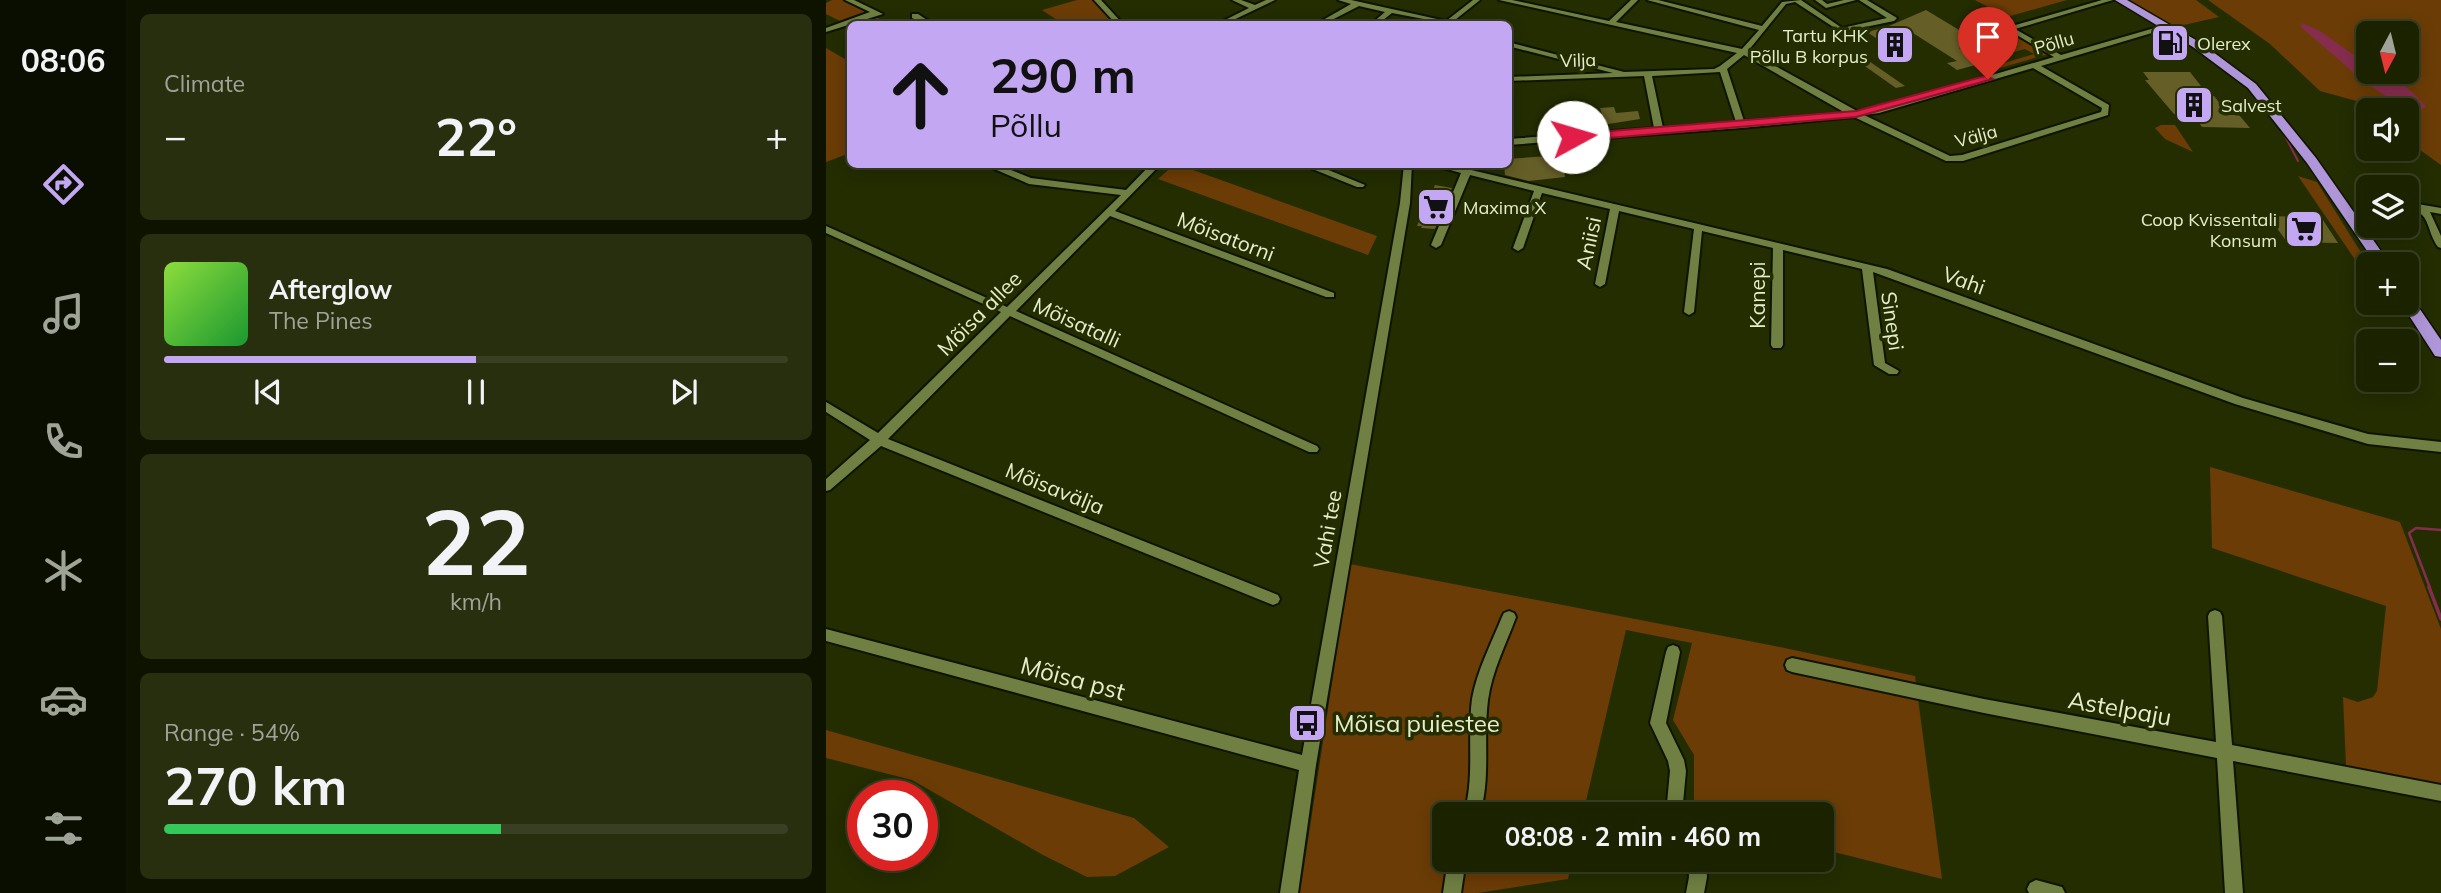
<!DOCTYPE html>
<meta charset="utf-8">
<style>
:root{--surface:#1a2200;--page:#272f0f;--text:#f1f3f6;--muted:#9fa499;--line:#383f22;--accent:#c3a7f2}
body{margin:0;font-family:Mulish,sans-serif;background:var(--page);color:var(--text);height:100vh;display:flex;flex-direction:column;font-size:26px;white-space:nowrap}
*{box-sizing:border-box;margin:0}
p{font-size:23px;color:var(--muted)}
.icon{flex:none;width:38px;height:38px;fill:none;stroke:currentColor;stroke-width:2;stroke-linecap:round;stroke-linejoin:round}
.map{position:relative;flex:1;overflow:hidden}
.details{display:flex;flex-direction:column;gap:14px;padding:14px;background:#0e1300;width:700px}
.details>*{flex:none}
.top-card{position:absolute;left:21px;top:21px;width:665px;height:147px;border-radius:10px;box-shadow:0 4px 18px #0003,0 0 0 2px var(--line);background:#c3a7f2;color:#111;overflow:hidden}
.needle{width:46px;rotate:187deg}
.controls{position:absolute;left:1530px;top:21px;display:grid;gap:14px}
.controls a{display:grid;place-items:center;width:63px;height:63px;border-radius:10px;background:var(--surface);box-shadow:0 4px 18px #0003,0 0 0 2px var(--line);font-size:35px}
.speed{position:absolute;left:21px;top:780px;display:flex;gap:14px;font-size:35px;font-weight:700;text-align:center}
.speed>*{display:grid;place-content:center;width:91px;height:91px;border-radius:50%;background:var(--surface);box-shadow:0 4px 18px #0003,0 0 0 2px var(--line);line-height:1}
.speed .limit{border:10px solid #d22;background:#fff;color:#111}
.pin{position:absolute;display:grid;place-items:center;width:60px;height:60px;color:#fff;margin:-72px -30px;border-radius:50% 50% 50% 0;rotate:-45deg;box-shadow:0 0 7px #0007}
.pin .icon{rotate:45deg}
.me{position:absolute;width:77px;margin:-38px;rotate:84deg;stroke-linejoin:round;filter:drop-shadow(0 0 5px #0008)}
.turn{display:flex;align-items:center;gap:24px;height:147px;padding:0 28px;font-size:32px}
.turn .icon{width:91px;height:91px;stroke-width:2.5}
.turn b{display:block;font-size:49px;line-height:60px}
.big{font-size:52px;font-weight:700;line-height:1.1}
.details .card{flex:1;display:flex;flex-direction:column;justify-content:center;gap:10px;min-width:0;padding:0 24px;border-radius:10px;background:var(--page)}
.details .dial{align-items:center;gap:0}
.dial b{font-size:91px;line-height:1}
.song{display:flex;align-items:center;gap:21px}
.cover{width:84px;height:84px;border-radius:10px;background:linear-gradient(135deg,hsl(90 70% 55%),hsl(130 70% 35%))}
.played{height:7px;border-radius:4px;background:linear-gradient(90deg,var(--accent) 50%,var(--line) 50%)}
.keys{display:flex;justify-content:space-around;direction:ltr}
.heat{display:flex;justify-content:space-between;align-items:center;font-size:38px;direction:ltr}
.charge{height:10px;border-radius:5px;background:linear-gradient(90deg,#34c759 54%,var(--line) 0)}
.trip{position:absolute;left:606px;top:802px;width:402px;height:70px;border-radius:10px;background:var(--surface);box-shadow:0 4px 18px #0003,0 0 0 2px var(--line);font-weight:700;line-height:70px;text-align:center}
main{display:flex;flex:1;min-height:0}
.tabs{display:flex;flex-direction:column;width:126px;justify-content:space-around;align-items:center;background:#0a0e00;color:var(--muted)}
.tabs .icon{width:49px;height:49px}
.tabs .active{color:var(--accent)}
.tabs b{font-size:32px;color:var(--text)}
.map>svg:first-child{display:block}
</style>
<main>
<nav class="tabs">
<b>08:06</b>
<svg class="icon active" aria-label="directions" viewBox="0 0 24 24"><path d="M12 3l9 9-9 9-9-9zM9 14v-3h6M13 9l2 2-2 2"/></svg>
<svg class="icon" aria-label="music" viewBox="0 0 24 24"><path d="M9 18V5l10-2v13"/><circle cx="6" cy="18" r="3"/><circle cx="16" cy="16" r="3"/></svg>
<svg class="icon" aria-label="phone" viewBox="0 0 24 24"><path d="M5 4h4l2 5-3 2q2 4 5 5l2-3 5 2v4C11 20 4 13 5 4z"/></svg>
<svg class="icon" aria-label="climate" viewBox="0 0 24 24"><path d="M12 3v18M4 7l16 10M4 17L20 7"/></svg>
<svg class="icon" aria-label="car" viewBox="0 0 24 24"><path d="M5 17H2v-5l4-1 3-4h7l3 4 3 1v5h-3M9 17h6M6 11h13"/><circle cx="7" cy="17" r="2"/><circle cx="17" cy="17" r="2"/></svg>
<svg class="icon" aria-label="filters" viewBox="0 0 24 24"><path d="M4 7h16M4 17h16"/><circle cx="9" cy="7" r="2"/><circle cx="15" cy="17" r="2"/></svg>
</nav>
<section class="details">
<div class="card"><p>Climate</p>
<div class="heat"><a>−</a><b class="big">22°</b><a>+</a></div>
</div>
<div class="card">
<div class="song"><i class="cover"></i><div><b>Afterglow</b><p>The Pines</p></div></div>
<div class="played"></div>
<div class="keys"><svg class="icon" aria-label="previous" viewBox="0 0 24 24"><path d="M18 5L8 12l10 7zM5 5v14"/></svg><svg class="icon" aria-label="pause" viewBox="0 0 24 24"><path d="M8 5v14M16 5v14"/></svg><svg class="icon" aria-label="next" viewBox="0 0 24 24"><path d="M6 5l10 7-10 7zM19 5v14"/></svg></div>
</div>
<div class="card dial"><b>22</b><p>km/h</p></div>
<div class="card"><p>Range · 54%</p><b class="big">270 km</b><div class="charge"></div></div>
</section>
<div class="map">
<svg width="1615" height="893" viewBox="0 0 1615 893">
<rect width="100%" height="100%" fill="#232d00"/>
<g fill="#6b3c06" fill-rule="evenodd">
<polygon points="6,0 16,0 62,23 24,26 0,14 0,3"/>
<polygon points="251,0 267,0 290,24 237,24 216,10"/>
<polygon points="1149,0 1241,0 1181,17"/>
<polygon points="1300,0 1370,0 1393,17 1349,27"/>
<path d="M1382,0H1615V165L1580,140V110H1550L1545,105L1494,91L1444,44ZM1542,33H1580V72H1542Z"/>
<polygon points="1162,28 1183,31 1223,54 1174,68 1170,65 1171,61 1178,63 1208,54 1199,49 1177,55 1140,33"/>
<polygon points="0,48 24,62 24,153 0,162"/>
<polygon points="1335,125 1349,125 1367,152 1339,139 1329,128"/>
<polygon points="349,164 353,165 551,236 542,255 332,179"/>
<polygon points="1472,176 1491,182 1541,262 1530,261"/>
<polygon points="1384,467 1574,522 1615,629 1615,787 1520,766 1517,697 1532,702 1547,697 1551,691 1560,606 1386,548"/>
<polygon points="524,564 954,647 1089,676 1116,879 996,849 996,814 868,814 868,755 847,720 866,643 800,630 757,814 618,814 618,859 746,859 742,879 652,893 474,893"/>
<polygon points="0,730 308,818 343,847 289,876 261,877 217,855 86,780 0,758"/>
</g>
<path fill="#862d4e" d="M1476,23L1494,31L1542,65V72C1564,72 1587,90 1600,107C1578,119 1550,83 1529,79L1527,72L1474,26Z"/>
<g fill="none" stroke-linecap="round" stroke-linejoin="round">
<polyline stroke="#862d4e" stroke-width="2" points="1458,134 1472,161"/>
<polyline stroke="#862d4e" stroke-width="2.5" points="1604,588 1583,533 1590,528 1615,530"/>
<polyline stroke="#862d4e" stroke-width="3.5" points="1603,587 1615,619"/>
</g>
<g fill="#665e27">
<polygon points="1100,10 1153,42 1133,48 1157,63 1131,70 1121,63 1131,61 1079,28 1059,33 1086,51 1074,54 1041,32 1053,29 1057,32 1056,29"/>
<polygon points="1037,57 1079,86 1070,88 1033,62"/>
<polygon points="1317,72 1364,72 1382,95 1388,96 1403,115 1413,115 1424,128 1376,127 1371,120 1348,114 1319,80 1323,80"/>
<polygon points="788,107 790,113 812,111 814,119 776,125 775,121 755,123 753,115 776,114 774,108"/>
<polygon points="736,155 739,177 703,181 679,175 678,164 682,164 682,159"/>
<polygon points="609,185 626,188 609,229 595,228 596,226 591,226"/>
<polygon points="1442,216 1495,217 1512,243 1461,242"/>
</g>
<g fill="none" stroke-linecap="round" stroke-linejoin="round">
<defs>
<g id="minor">
<polygon points="19,0 28,0 57,14 0,32 0,28 44,12"/>
<polygon points="268,0 275,0 297,24 290,24"/>
<polygon points="406,0 415,0 429,5 440,0 449,0 399,24 391,24 423,8"/>
<polygon points="512,0 525,0 620,21 647,0 654,0 624,24 566,13 552,24 545,24 559,12 533,6 498,24 490,24 525,4"/>
<path d="M673,0H686L783,21L805,0H812L790,22L916,49L933,30L821,0H832L936,26L956,2L975,0L1016,28L1061,18L1033,0H1041L1071,18L1068,21L1015,32L969,2L960,4L922,51L1031,111L1049,109L1228,57L1179,28L1276,0H1287L1189,29L1235,55L1339,25L1346,27L1215,66L1283,105L1282,115L1137,161H1120L1028,117L915,128L682,145V139L828,128L818,76L682,81V77L787,73L682,46V42L798,72L888,69L894,66L911,53ZM918,55L1016,111L1020,113L918,121L901,69ZM1207,68L1276,108L1275,112L1136,155L1124,156L1038,115L1053,113ZM894,72L910,122L837,128L826,76Z"/>
<polygon points="989,0 996,0 1001,4 1018,0 1030,0 1000,8"/>
<polygon points="86,14 92,14 107,24 99,24 86,18"/>
<polygon points="157,164 170,164 205,178 300,190 325,164 335,164 289,211 508,293 508,297 500,297 284,216 190,311 491,446 493,449 491,452 483,452 184,316 62,439 452,595 454,599 452,603 447,605 442,603 55,446 4,490 0,491 0,479 44,440 0,412 0,402 52,433 175,312 0,233 0,226 181,307 295,195 203,184"/>
<polygon points="474,164 488,164 539,185 537,187 531,187"/>
<polygon points="578,164 586,164 584,203 490,765 472,893 454,893 473,770 0,641 0,629 476,755 574,203"/>
<polygon points="603,164 620,164 1061,269 1417,398 1542,434 1615,442 1615,452 1542,444 1409,404 1047,272 1059,363 1073,371 1071,374 1063,374 1048,365 1036,269 957,250 957,345 955,348 947,348 945,345 947,248 876,231 868,312 863,315 858,312 868,229 793,211 779,284 774,287 769,284 784,209 716,193 697,248 692,251 687,248 708,191 644,175 615,245 610,248 605,245 635,173"/>
<path d="M1580,202L1615,208V214L1604,212L1615,236V248L1612,247C1599,229 1606,212 1580,208Z"/>
<polygon points="1389,610 1394,612 1396,616 1406,745 1615,785 1615,801 1407,761 1417,893 1399,893 1391,758 1158,713 966,672 961,670 959,665 961,660 966,658 1158,699 1390,742 1382,616 1384,612"/>
<path d="M683,611L688,613L690,617C680,644 666,671 662,700C657,738 665,776 654,814H638C649,776 641,738 646,699C651,671 665,644 676,617L678,613Z"/>
<polygon points="847,645 852,647 854,652 840,723 858,760 860,771 856,814 840,814 844,771 842,761 824,723 840,652 842,647"/>
<polygon points="622,859 640,859 635,893 617,893"/>
<polygon points="862,859 880,859 881,877 878,893 860,893 863,877"/>
<polygon points="1210,880 1236,887 1239,893 1203,893 1201,889 1204,883"/>
</g>
<g id="highway">
<polygon points="1289,0 1301,0 1375,43 1430,84 1490,158 1564,264 1550,264 1481,163 1422,88 1367,47"/>
<polygon points="1580,294 1585,296 1615,340 1615,357 1609,356 1575,303 1580,303"/>
</g>
</defs>
<use href="#minor" stroke="#0e1400" stroke-width="4"/>
<use href="#highway" stroke="#0e1400" stroke-width="3"/>
<use href="#minor" fill="#708043" fill-rule="evenodd"/>
<use href="#highway" fill="#af96d8" fill-rule="evenodd"/>
</g>
<polygon fill="#e11d48" stroke="#92132f" stroke-width="2" points="1159,76 1167,79 1030,117 747,141 741,137 747,134 1030,111"/>
<defs>
<symbol id="fuel-square" viewBox="-11 -11 22 22"><rect x="-9" y="-9" width="18" height="18" rx="4" fill="#c3a7f2" stroke="#232d00"/><path d="M-5.5-6h7V0h2V4h1.3V-2.5L3-4.5l.8-.8L6-3V5H2.5V1h-1V6h-7ZM-4.2-4.7v3.2H.2V-4.7Z" fill="#111"/></symbol>
<symbol id="building-square" viewBox="-11 -11 22 22"><rect x="-9" y="-9" width="18" height="18" rx="4" fill="#c3a7f2" stroke="#232d00"/><path d="M-4-6H4V6H1V3H-1V6H-4ZM-2.5-4.3h1.7v1.8h-1.7ZM.8-4.3h1.7v1.8H.8ZM-2.5-1h1.7V.8h-1.7ZM.8-1h1.7V.8H.8Z" fill="#111"/></symbol>
<symbol id="supermarket-square" viewBox="-11 -11 22 22"><rect x="-9" y="-9" width="18" height="18" rx="4" fill="#c3a7f2" stroke="#232d00"/><path d="M-6-5.5h2.5l.6 2H6L4.5 2H-2.5L-4.4-4H-6ZM-1.5 3.2a1.3 1.3 0 1 0 .1 0ZM3 3.2a1.3 1.3 0 1 0 .1 0Z" fill="#111"/></symbol>
<symbol id="bus-square" viewBox="-11 -11 22 22"><rect x="-9" y="-9" width="18" height="18" rx="4" fill="#c3a7f2" stroke="#232d00"/><path d="M-5-6H5V4H4V6H2V4H-2V6H-4V4H-5ZM-3.5-4V0h7V-4ZM-3.5 1.2v1.5H-2V1.2ZM2 1.2v1.5H3.5V1.2Z" fill="#111"/></symbol>
</defs>
<g fill-rule="evenodd">
<use href="#fuel-square" x="1322" y="21" width="44" height="44"/>
<use href="#building-square" x="1047" y="23" width="44" height="44"/>
<use href="#building-square" x="1346" y="83" width="44" height="44"/>
<use href="#supermarket-square" x="588" y="185" width="44" height="44"/>
<use href="#supermarket-square" x="1456" y="207" width="44" height="44"/>
<use href="#bus-square" x="459" y="701" width="44" height="44"/>
</g>
<g text-anchor="middle" dominant-baseline="central" stroke-width="7" stroke-linejoin="round" paint-order="stroke">
<g font-size="18" fill="#e5eece" stroke="#232d00" text-anchor="start">
<text x="1042" y="35" text-anchor="end">Tartu KHK<tspan x="1042" dy="21">Põllu B korpus</tspan></text>
<text x="1371" y="43">Olerex</text>
<text x="1395" y="105">Salvest</text>
<text x="637" y="207">Maxima X</text>
<text x="1451" y="219" text-anchor="end">Coop Kvissentali<tspan x="1451" dy="21">Konsum</tspan></text>
</g>
<g font-size="18" fill="#e5eece" stroke="#232d00">
<text transform="translate(1228 43) rotate(-16)">Põllu</text>
<text transform="translate(752 60) rotate(-2)">Vilja</text>
<text transform="translate(1150 136) rotate(-15)">Välja</text>
</g>
<g font-size="21" fill="#e5eece" stroke="#232d00">
<text transform="translate(400 236) rotate(21)">Mõisatorni</text>
<text transform="translate(762 243) rotate(-78)">Aniisi</text>
<text transform="translate(1138 280) rotate(20)">Vahi</text>
<text transform="translate(931 295) rotate(-90)">Kanepi</text>
<text transform="translate(153 313) rotate(-45)">Mõisa allee</text>
<text transform="translate(1067 321) rotate(82)">Sinepi</text>
<text transform="translate(251 322) rotate(24)">Mõisatalli</text>
<text transform="translate(229 488) rotate(22)">Mõisavälja</text>
<text transform="translate(501 529) rotate(-80)">Vahi tee</text>
</g>
<g font-size="24" fill="#e5eece" stroke="#232d00">
<text transform="translate(247 678) rotate(15)">Mõisa pst</text>
<text transform="translate(1294 708) rotate(10)">Astelpaju</text>
</g>
<g font-size="24" fill="#e5eece" stroke="#232d00" text-anchor="start">
<text x="508" y="723">Mõisa puiestee</text>
</g>
</g>
</svg>
<div class="controls">
<a><svg class="needle" viewBox="-14 -14 28 28"><path d="M0-13l5 13h-10z" fill="#e53935"/><path d="M0 13l5-13h-10z" fill="#9fa499"/></svg></a>
<a><svg class="icon" aria-label="sound" viewBox="0 0 24 24"><path d="M4 9h4l5-4v14l-5-4H4zM17 9q2 3 0 6"/></svg></a>
<a><svg class="icon" aria-label="layers" viewBox="0 0 24 24"><path d="M12 4l9 5-9 5-9-5zM3 14l9 5 9-5"/></svg></a>
<a>+</a>
<a>−</a>
</div>
<div class="speed"><div class="limit">30</div></div>
<div class="pin" style="left:1162px;top:79px;background:#d93025"><svg class="icon" aria-label="arrive" viewBox="0 0 24 24"><path d="M6 21V4h12l-3 4 3 4H6"/></svg></div>
<svg class="me" style="left:747px;top:137px" viewBox="-20 -20 40 40"><circle r="19" fill="#fff"/><path d="M0-13L10 11 0 6-10 11z" fill="#e11d48"/></svg>
<div class="trip">08:08 · 2 min · 460 m</div>
<div class="top-card">
<div class="turn"><svg class="icon" aria-label="ahead" viewBox="0 0 24 24"><path d="M12 20V5M6 11l6-6 6 6"/></svg><div><b>290 m</b>Põllu</div></div>
</div>
</div>
</main>
